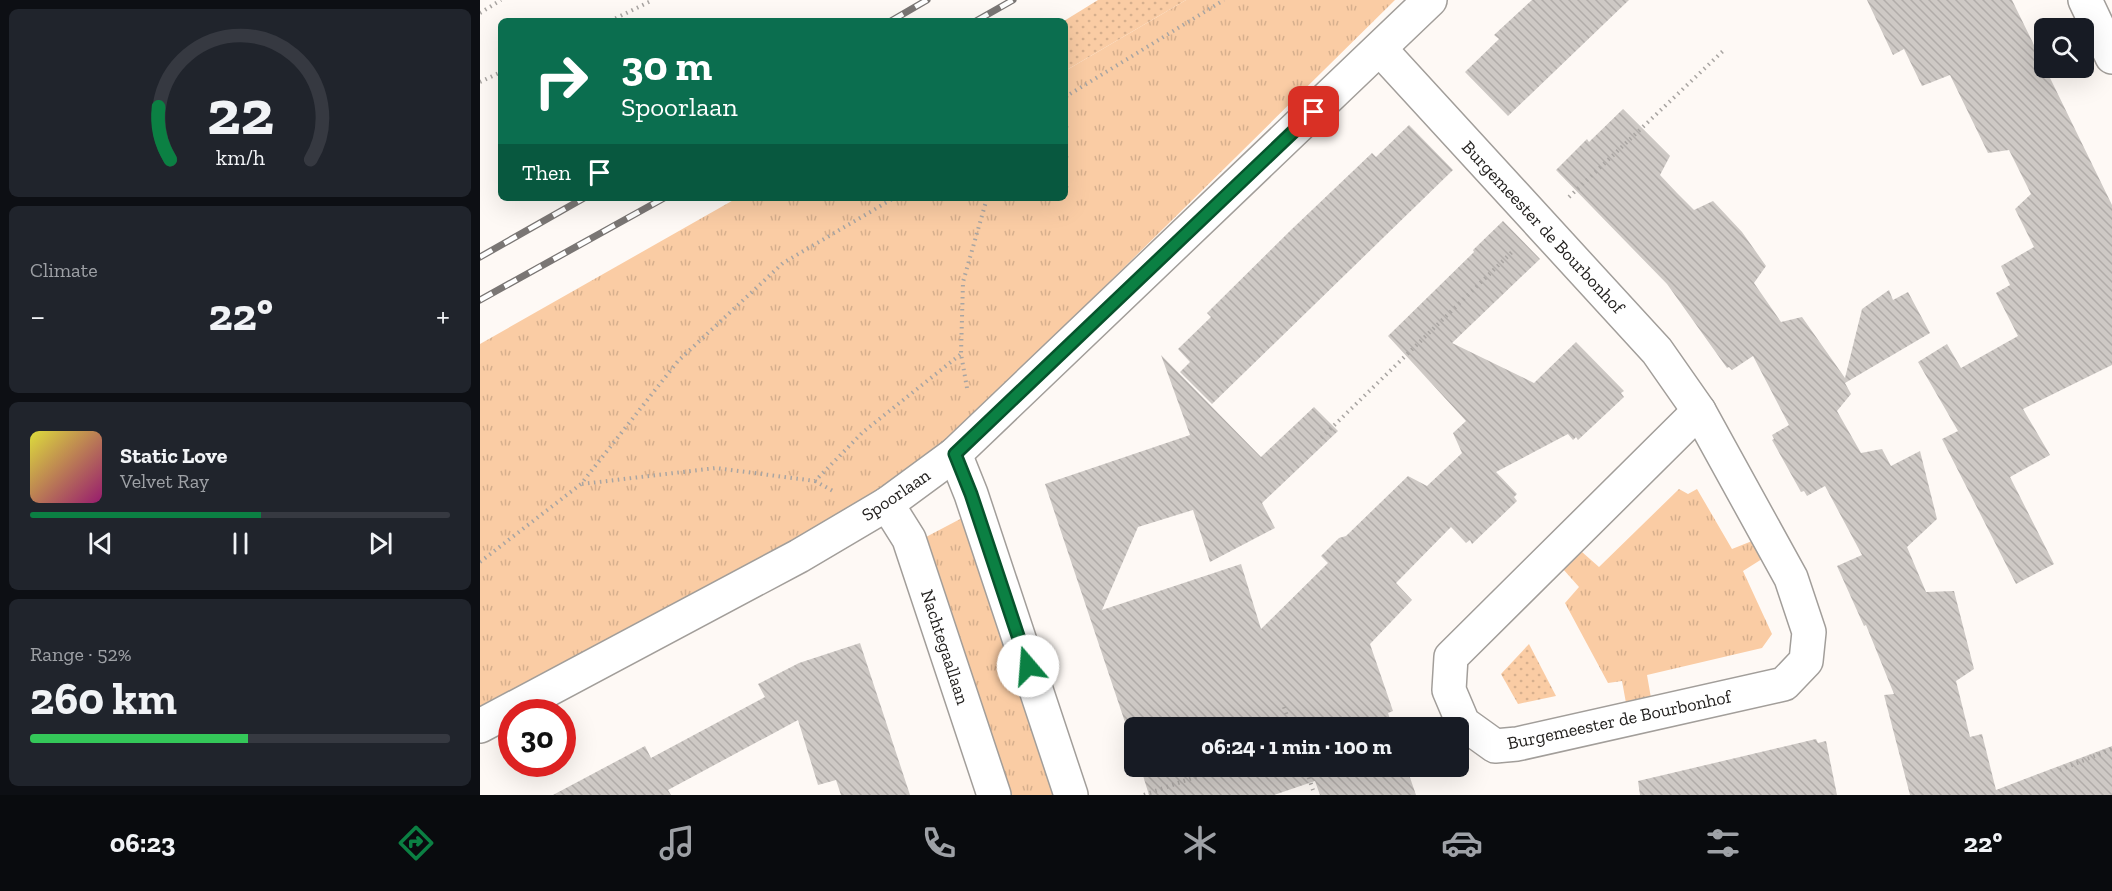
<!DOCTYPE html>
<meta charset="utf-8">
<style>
:root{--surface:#171b24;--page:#20242c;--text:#f1f3f6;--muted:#9ea1a6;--line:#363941;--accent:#0b8043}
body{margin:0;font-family:"Zilla Slab",serif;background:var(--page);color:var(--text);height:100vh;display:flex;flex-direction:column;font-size:22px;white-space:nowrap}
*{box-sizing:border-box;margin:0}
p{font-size:20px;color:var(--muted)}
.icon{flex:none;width:33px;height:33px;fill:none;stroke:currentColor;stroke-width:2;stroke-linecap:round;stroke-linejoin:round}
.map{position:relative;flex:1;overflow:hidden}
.panel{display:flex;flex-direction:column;gap:9px;padding:9px;background:#0d0f14;width:480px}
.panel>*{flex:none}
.banner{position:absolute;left:18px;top:18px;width:570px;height:183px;border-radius:9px;box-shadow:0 6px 24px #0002;background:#0b6e4f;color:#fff;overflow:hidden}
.buttons{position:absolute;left:1554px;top:18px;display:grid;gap:12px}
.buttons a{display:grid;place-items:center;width:60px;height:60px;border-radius:9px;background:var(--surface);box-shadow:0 6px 24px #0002;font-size:30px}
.speed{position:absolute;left:18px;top:699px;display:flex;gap:12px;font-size:30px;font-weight:700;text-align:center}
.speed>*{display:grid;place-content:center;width:78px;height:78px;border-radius:50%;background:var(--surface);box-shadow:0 6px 24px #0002;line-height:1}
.speed .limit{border:9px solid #d22;background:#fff;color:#111}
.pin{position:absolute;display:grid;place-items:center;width:51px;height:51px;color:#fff;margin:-26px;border-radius:12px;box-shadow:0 3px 9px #0006}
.me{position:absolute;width:66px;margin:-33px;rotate:342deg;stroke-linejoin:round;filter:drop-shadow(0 0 4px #0008)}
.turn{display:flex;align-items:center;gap:21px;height:126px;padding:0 24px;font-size:27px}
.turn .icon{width:78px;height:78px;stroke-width:2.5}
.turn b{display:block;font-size:42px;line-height:51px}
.then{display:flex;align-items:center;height:57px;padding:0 24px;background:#0003;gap:12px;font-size:22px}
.big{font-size:45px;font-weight:800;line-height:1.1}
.panel .card{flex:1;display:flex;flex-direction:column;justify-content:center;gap:9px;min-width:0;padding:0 21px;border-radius:9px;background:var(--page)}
.panel .dial{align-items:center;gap:0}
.dial svg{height:156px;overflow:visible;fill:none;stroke:var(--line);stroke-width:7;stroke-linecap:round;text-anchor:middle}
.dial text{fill:var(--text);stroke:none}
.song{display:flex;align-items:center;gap:18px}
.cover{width:72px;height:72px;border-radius:9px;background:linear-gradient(135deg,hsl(60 70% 55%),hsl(320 70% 35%))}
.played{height:6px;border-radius:3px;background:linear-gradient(90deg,var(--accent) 55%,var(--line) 55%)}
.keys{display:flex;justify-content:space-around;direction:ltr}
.heat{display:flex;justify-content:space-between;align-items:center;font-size:33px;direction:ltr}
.charge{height:9px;border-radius:4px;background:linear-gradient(90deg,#34c759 52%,var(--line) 0)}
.trip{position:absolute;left:644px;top:717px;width:345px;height:60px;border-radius:9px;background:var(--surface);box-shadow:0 6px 24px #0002;font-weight:800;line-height:60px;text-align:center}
.menu{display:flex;height:96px;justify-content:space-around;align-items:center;background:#090b0e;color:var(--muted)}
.menu .icon{width:42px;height:42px}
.menu .on{color:var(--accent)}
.menu b{font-size:27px;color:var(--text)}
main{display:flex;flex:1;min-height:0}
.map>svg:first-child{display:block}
</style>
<main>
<section class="panel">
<div class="card dial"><svg viewBox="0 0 100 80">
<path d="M14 69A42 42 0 1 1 86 69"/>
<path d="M14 69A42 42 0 0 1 8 42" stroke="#0b8043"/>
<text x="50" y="56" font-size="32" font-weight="700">22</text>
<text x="50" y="72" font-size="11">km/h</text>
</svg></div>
<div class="card"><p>Climate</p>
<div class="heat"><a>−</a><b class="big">22°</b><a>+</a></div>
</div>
<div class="card">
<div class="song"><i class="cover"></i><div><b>Static Love</b><p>Velvet Ray</p></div></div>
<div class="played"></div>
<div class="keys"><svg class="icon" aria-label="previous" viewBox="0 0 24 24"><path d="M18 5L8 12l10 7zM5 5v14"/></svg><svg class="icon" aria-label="pause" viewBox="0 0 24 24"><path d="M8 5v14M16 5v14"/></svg><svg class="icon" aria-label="next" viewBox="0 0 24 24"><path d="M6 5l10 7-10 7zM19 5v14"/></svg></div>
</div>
<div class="card"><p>Range · 52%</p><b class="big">260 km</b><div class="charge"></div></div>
</section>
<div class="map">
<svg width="1632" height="795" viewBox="0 0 1632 795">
<defs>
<pattern id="grass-tufts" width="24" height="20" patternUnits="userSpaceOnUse" patternTransform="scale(1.5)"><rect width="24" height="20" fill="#facca4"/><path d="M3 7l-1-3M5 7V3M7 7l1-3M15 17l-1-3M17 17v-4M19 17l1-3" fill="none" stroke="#d6af8d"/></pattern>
<pattern id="park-dots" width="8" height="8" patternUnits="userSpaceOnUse" patternTransform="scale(1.5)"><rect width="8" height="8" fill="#facca4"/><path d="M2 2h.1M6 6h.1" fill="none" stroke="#d6af8d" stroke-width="1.8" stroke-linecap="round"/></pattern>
<pattern id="building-back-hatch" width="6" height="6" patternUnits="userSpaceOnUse" patternTransform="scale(1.5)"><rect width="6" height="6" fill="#cec9c5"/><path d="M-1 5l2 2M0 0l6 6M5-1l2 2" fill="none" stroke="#b1aca9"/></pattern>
</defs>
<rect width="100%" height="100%" fill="#fef9f5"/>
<g fill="url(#grass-tufts)">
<polygon points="706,0 915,0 455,454 379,512 0,724 0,344 257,198 585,198 585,71"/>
<polygon points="1199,489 1208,494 1217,489 1252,549 1272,541 1282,559 1263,571 1292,634 1282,648 1167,675 1171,698 1146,703 1142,681 1128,683 1085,603 1099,587 1083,569 1102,552 1119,567"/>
<polygon points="484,517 575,795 531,795 446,537"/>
</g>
<g fill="url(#park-dots)">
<polygon points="618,0 706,0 585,71 584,21"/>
<polygon points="1049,644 1076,696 1038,704 1021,674"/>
</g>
<g fill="url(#building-back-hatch)">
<polygon points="1052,0 1149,0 1028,116 985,72 1019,39 1014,35"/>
<polygon points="1387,0 1532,0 1632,205 1632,365 1543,409 1570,455 1530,477 1574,564 1536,584 1462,439 1478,431 1438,362 1467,344 1481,368 1538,336 1516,293 1530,285 1521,266 1554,247 1535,209 1551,194 1529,150 1508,153 1470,75 1442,86 1424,49 1413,55"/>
<polygon points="1143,109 1190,156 1180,175 1197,193 1214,210 1233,201 1262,232 1286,266 1274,283 1301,322 1322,317 1365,378 1382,309 1409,290 1413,300 1428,292 1450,333 1365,383 1371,394 1357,411 1381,453 1402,449 1411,466 1440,451 1457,519 1427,547 1446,592 1474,591 1494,669 1476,681 1490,737 1502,734 1516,790 1632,746 1632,795 1430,795 1404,695 1414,694 1386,625 1384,626 1357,566 1382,555 1345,486 1327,496 1324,491 1321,492 1292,440 1294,439 1292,435 1309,425 1273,356 1252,370 1249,367 1247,368 1187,284 1076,170 1107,139 1109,142"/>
<polygon points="929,125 973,170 732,404 700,372 710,362 698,349 731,317 727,313 812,229 892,153 896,157"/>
<polygon points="1023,221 1060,259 972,343 1054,383 1096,342 1144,391 1141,393 1144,397 1098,440 1096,437 1093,440 1088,434 1016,472 1037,494 1034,497 1037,501 992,544 990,540 986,543 971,527 916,583 932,600 890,644 913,711 908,713 913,728 654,728 654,749 565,484 710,435 681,355 781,457 834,407 858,431 782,503 795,528 730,562 713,510 658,527 622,610 761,564 781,629 848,563 841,556 859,538 866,536 928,476 947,486 982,453 973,433 986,421 908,336 994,252 993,250"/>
<polygon points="380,643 430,795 361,795 356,780 338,785 318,720 188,790 191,795 73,795 165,746 171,758 285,697 278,684 319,663"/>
<polygon points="1336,739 1338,743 1346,741 1357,795 1160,795 1158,781"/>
<polygon points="660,766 926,766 936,795 840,795 835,781 794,795 669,795"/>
</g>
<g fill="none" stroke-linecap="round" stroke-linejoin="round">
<defs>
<g id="minor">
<polyline points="1605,0 1632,57"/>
<polyline points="900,49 1177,351 1219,411"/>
<polygon points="1219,411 1311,578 1329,632 1326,661 1304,684 1037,744 1015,746 983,723 969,690 971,657"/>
<polyline points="475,454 491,494 591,795"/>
<polyline points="407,504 429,539 514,795"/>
<polyline points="0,726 319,556 407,504 475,454 950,0"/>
</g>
</defs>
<use href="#minor" stroke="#a29e9a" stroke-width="36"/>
<g stroke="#a9a5a2" stroke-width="4" stroke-dasharray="1.5 4.5" stroke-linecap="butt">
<polyline points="0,13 21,0"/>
<polyline points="130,21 173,0"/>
<polyline points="0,82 21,72"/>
<polyline points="585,97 744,0"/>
<polyline points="1089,197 1243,51"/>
<polyline points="487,388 481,354 483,282 507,198"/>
<polyline points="837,442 1032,252"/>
<polyline points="335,481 353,491"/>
<polyline points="102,484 236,468 335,481 383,432 481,354"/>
<polyline points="0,562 101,484 198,361 303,263 414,198"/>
<polyline points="804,707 811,728"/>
<polyline points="825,766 833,790"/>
<polyline points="1580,770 1632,749"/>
<polyline points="664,795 746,766"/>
</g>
<use href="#minor" stroke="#fff" stroke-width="33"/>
<defs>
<g id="rail">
<polyline points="411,21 447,0"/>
<polyline points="496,21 533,0"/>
<polyline points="0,257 104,198"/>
<polyline points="0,300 184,198"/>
</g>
</defs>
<use href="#rail" stroke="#7a7674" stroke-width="7"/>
<use href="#rail" stroke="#fff" stroke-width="4.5" stroke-dasharray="14" stroke-linecap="butt"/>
</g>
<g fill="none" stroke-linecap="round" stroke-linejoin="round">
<defs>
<polyline id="route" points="548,666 491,494 475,454 834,112"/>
</defs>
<use href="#route" stroke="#07532c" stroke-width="15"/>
<use href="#route" stroke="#0b8043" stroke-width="10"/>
</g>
<g text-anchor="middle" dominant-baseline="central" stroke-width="5" stroke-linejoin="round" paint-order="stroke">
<g font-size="18" fill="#23211f" stroke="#fff">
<text transform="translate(1063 227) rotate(47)">Burgemeester de Bourbonhof</text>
<text transform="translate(416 495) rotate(-34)">Spoorlaan</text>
<text transform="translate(465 647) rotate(72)">Nachtegaallaan</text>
<text transform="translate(1139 720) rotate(-12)">Burgemeester de Bourbonhof</text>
</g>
</g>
</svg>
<div class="buttons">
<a><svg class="icon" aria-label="search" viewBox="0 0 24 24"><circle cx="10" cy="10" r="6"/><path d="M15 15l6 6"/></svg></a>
</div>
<div class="speed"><div class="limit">30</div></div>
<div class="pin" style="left:834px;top:112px;background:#d93025"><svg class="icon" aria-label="arrive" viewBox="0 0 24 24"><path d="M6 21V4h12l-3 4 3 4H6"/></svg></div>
<svg class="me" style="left:548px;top:666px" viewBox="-20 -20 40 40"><circle r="19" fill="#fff"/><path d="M0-13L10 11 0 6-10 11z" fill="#0b8043"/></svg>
<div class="trip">06:24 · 1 min · 100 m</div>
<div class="banner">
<div class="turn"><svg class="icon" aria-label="right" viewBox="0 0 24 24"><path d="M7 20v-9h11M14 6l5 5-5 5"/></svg><div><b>30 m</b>Spoorlaan</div></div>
<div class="then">Then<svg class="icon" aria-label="arrive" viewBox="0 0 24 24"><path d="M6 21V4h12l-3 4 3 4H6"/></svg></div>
</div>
</div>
</main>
<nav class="menu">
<b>06:23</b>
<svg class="icon on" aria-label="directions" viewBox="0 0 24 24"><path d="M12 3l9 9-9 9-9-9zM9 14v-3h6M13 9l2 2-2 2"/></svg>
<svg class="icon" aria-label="music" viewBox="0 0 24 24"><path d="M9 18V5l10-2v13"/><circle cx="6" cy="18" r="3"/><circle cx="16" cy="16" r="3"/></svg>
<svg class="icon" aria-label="phone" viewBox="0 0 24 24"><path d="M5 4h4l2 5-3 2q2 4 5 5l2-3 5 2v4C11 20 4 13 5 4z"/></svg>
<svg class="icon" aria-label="climate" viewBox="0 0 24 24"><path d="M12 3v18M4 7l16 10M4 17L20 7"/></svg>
<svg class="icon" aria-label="car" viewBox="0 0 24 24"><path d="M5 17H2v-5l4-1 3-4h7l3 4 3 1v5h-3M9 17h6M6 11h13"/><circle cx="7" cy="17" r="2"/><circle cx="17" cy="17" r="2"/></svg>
<svg class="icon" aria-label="filters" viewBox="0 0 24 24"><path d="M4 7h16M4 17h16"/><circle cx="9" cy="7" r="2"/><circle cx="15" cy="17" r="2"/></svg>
<b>22°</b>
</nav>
